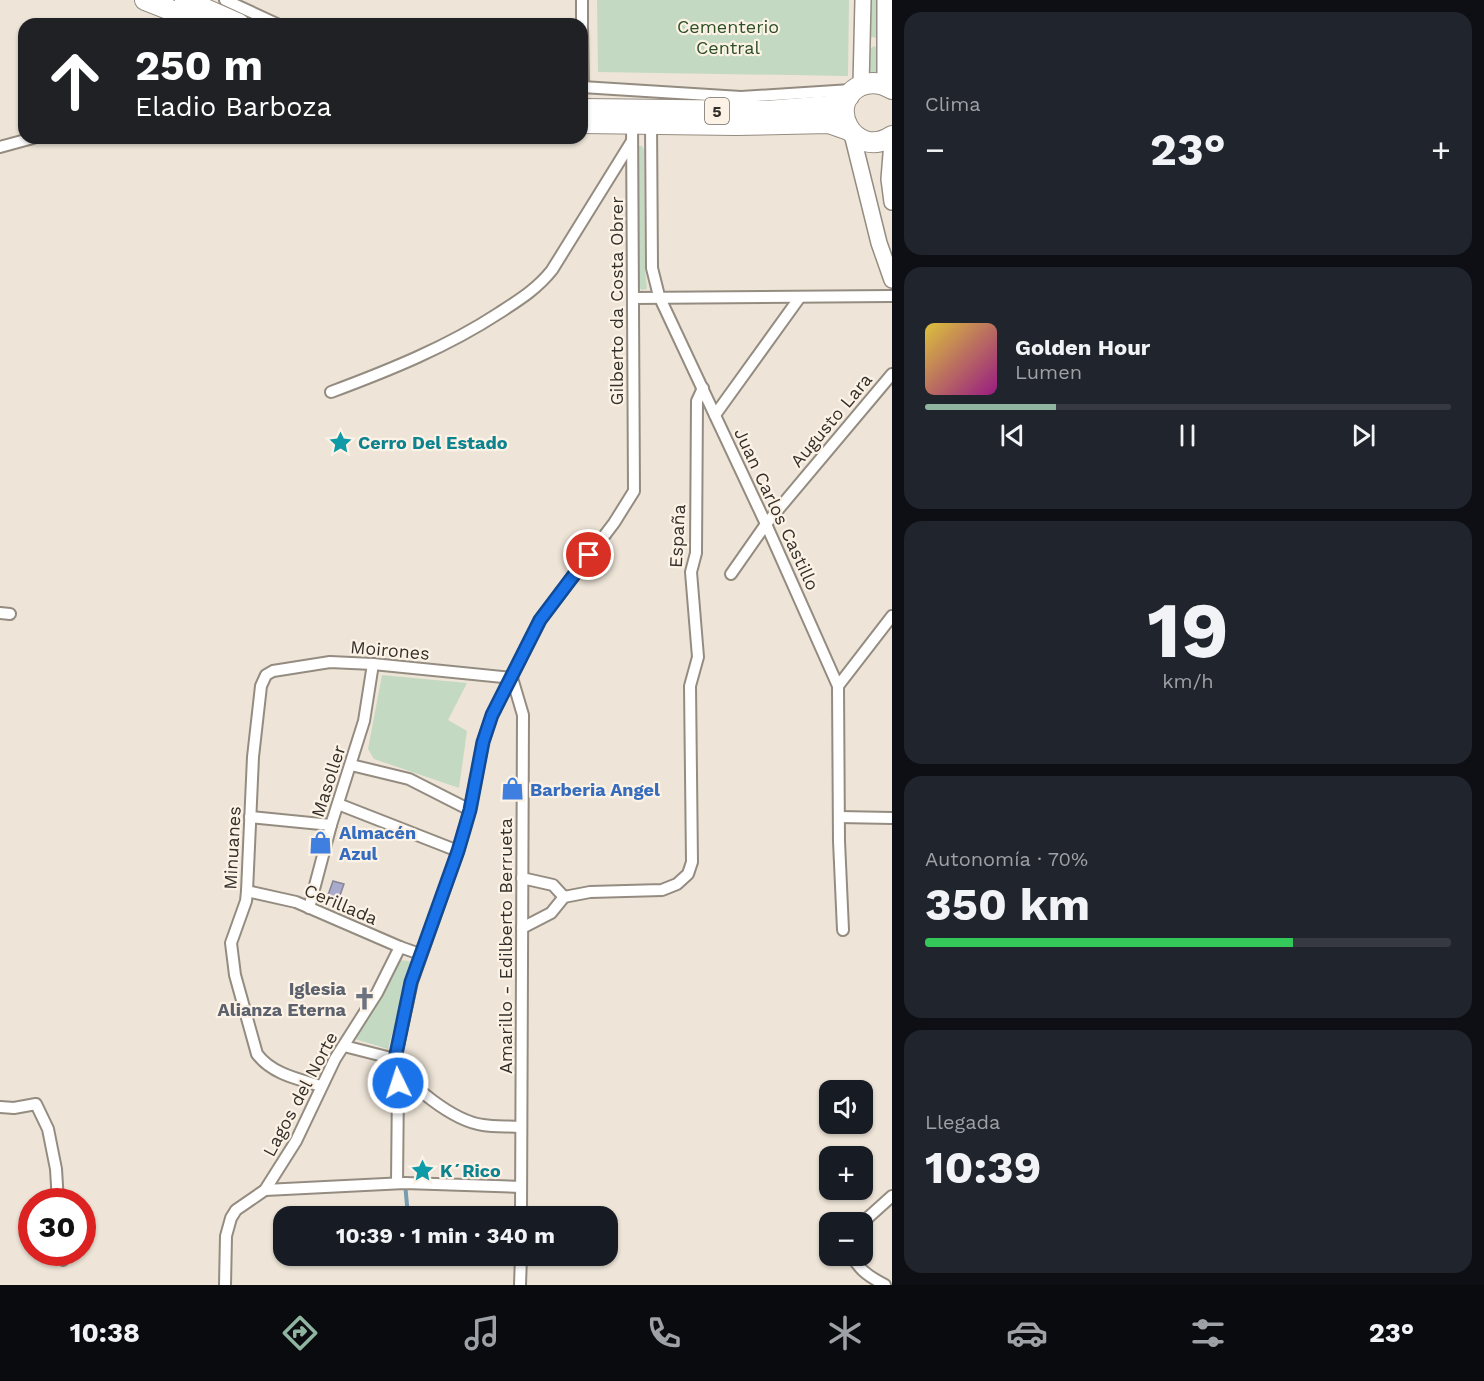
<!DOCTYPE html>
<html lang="es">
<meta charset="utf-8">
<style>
:root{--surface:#171b24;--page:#20242c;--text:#f1f3f6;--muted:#9ea1a6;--line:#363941;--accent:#8fb4a0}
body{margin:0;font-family:"Work Sans",sans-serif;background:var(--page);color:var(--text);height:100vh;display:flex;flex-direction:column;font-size:22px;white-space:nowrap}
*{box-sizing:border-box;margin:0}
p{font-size:20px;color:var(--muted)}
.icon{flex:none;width:33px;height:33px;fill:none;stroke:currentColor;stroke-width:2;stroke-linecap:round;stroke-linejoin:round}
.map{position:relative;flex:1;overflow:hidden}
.panel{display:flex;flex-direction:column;gap:12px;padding:12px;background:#0d0f14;width:592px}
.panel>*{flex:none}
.banner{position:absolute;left:18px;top:18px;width:570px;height:126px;border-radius:18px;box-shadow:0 2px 4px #0004;background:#202124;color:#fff;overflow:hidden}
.buttons{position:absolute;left:819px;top:1080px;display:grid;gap:12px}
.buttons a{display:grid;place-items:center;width:54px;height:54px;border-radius:12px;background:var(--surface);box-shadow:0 2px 4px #0004;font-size:30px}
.speed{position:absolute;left:18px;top:1188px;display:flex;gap:12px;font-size:30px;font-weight:700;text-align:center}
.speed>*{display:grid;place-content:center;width:78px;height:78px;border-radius:50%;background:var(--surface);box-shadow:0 2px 4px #0004;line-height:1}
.speed .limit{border:9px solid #d22;background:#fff;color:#111}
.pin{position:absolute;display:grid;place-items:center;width:51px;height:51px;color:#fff;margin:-26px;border:3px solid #fff;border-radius:50%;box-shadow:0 2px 6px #0007}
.me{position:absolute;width:66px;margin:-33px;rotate:356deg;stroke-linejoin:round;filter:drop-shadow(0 0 4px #0008)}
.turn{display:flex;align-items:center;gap:21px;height:126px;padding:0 18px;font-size:27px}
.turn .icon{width:78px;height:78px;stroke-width:2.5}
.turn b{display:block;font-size:42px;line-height:51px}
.big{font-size:45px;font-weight:700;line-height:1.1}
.panel .card{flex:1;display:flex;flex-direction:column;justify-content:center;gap:9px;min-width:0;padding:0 21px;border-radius:18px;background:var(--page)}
.panel .dial{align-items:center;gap:0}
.dial b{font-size:78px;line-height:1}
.song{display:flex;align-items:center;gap:18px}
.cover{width:72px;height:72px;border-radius:9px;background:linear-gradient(135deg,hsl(50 70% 55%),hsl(310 70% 35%))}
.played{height:6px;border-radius:3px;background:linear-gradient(90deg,var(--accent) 25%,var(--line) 25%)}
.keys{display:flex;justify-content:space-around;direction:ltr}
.heat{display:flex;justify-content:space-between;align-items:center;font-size:33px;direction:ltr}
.charge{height:9px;border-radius:4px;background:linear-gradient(90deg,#34c759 70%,var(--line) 0)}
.trip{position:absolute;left:273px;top:1206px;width:345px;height:60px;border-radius:18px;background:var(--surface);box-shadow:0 2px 4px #0004;font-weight:700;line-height:60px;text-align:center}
.tabs{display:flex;height:96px;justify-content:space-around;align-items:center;background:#090b0e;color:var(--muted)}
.tabs .icon{width:42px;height:42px}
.tabs .selected{color:var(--accent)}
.tabs b{font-size:27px;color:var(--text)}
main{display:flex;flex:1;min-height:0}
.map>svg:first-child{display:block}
</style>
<main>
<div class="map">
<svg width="892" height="1285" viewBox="0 0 892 1285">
<rect width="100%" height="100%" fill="#eee5d8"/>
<g fill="#c4d9c1">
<polygon points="597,0 849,0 848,76 598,72"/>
<polygon points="869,0 880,0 878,39 873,37 869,38"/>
<polygon points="874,46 879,50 879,73 868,74 869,50"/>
<polygon points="639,146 642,146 644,150 645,269 647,289 642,290 638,287 637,148"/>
<polygon points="382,675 467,683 448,720 467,731 459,788 374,759 368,749"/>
<polygon points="399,960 409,961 411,965 388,1049 355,1039"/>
</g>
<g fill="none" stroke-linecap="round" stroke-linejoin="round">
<polyline stroke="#779caf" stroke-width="4" points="405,1183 408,1216"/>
</g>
<polygon fill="#a8abcd" stroke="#868794" stroke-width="1.5" points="333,881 344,884 339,898 328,895"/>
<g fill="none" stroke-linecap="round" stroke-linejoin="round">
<defs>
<g id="street">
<polyline points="225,0 277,24"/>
<polyline points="582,0 582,24"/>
<polyline points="582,27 583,87"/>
<polyline points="582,87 741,97 851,90"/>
<polyline points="651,121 652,268 659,296 766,524 838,686 839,841 843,930"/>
<polyline points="0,147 33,138"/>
<polyline points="633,298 892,296"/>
<path d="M331,392C390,370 447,347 499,313C519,300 537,289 552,270L632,141"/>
<polyline points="715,415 800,297"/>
<polyline points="731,574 766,524 892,374"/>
<polyline points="0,613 10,614"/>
<polyline points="512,678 523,715 521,1216"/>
<polyline points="838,686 892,616"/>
<polyline points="351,765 409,779 470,810"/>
<polyline points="338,804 458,851"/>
<polyline points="250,817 331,825"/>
<polyline points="839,817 892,818"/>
<polyline points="522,878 553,885 564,897"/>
<polyline points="247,891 296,902 400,947 420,954"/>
<polyline points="309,908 331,825 364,721 373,664"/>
<polyline points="522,928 551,913 564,897 590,892 662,890 677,884 688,874 692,862 690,686 698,657 691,572 696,553 697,401 703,388"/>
<path d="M344,1046L395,1059C406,1085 454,1121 483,1125C495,1127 508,1126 520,1127"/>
<polyline points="395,1059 412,982 458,851 470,810 483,742 492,715 540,620 614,523 634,491 632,120"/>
<path d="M321,1086C298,1079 272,1074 257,1054L235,975L231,943L246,901L247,891L253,757L261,686L266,675L273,671L330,662L373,664L512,678"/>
<polyline points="0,1107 14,1108 36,1104 48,1129 56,1169 58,1202"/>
<polyline points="397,1183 398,1083 400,1070"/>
<polyline points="265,1190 405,1183 521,1187"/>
<polyline points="862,1223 892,1196"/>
<polyline points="62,1252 63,1260"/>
<path d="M852,1256C860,1271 870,1277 885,1285"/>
<polyline points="225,1285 226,1236 231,1218 236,1210 265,1190 296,1141 335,1059 377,993 400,947"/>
<polyline points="520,1285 521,1256"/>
</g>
<g id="secondary">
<polyline points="861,85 863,0"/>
<polyline points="885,86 885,0"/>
<polyline points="852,134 879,243 892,280"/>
<polyline points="892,142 889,179 892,202"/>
</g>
<g id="highway">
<polyline points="145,0 206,24"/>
<polyline points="185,0 239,24"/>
<path d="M892,89C882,83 871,81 860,86C824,104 854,161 892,136"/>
<polyline points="582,109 767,111 829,106 849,96"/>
<polyline points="582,123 736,125 829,123 849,130"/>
</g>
</defs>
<use href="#street" stroke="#948c80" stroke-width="14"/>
<use href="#secondary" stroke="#948c80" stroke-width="18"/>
<use href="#highway" stroke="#948c80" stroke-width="22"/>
<use href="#street" stroke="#fff" stroke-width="10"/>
<use href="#secondary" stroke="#fff" stroke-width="15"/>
<use href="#highway" stroke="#fff" stroke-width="20"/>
</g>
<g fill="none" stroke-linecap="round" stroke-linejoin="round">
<defs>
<polyline id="route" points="398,1083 400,1070 395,1059 411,982 458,851 470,810 483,742 492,715 540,620 589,555"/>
</defs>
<use href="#route" stroke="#114b97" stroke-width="15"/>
<use href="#route" stroke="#1a73e8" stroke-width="10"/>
</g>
<defs>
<symbol id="sight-bare" viewBox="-9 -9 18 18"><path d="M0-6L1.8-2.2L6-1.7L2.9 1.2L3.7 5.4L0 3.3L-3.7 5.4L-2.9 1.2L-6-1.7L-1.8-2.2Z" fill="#0f9aa8" stroke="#fcf2e5" stroke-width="2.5" paint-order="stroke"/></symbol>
<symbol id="shop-bare" viewBox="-9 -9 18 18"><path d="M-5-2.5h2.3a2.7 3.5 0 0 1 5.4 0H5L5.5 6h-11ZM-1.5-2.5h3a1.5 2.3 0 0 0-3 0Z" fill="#3f7fe0" stroke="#fcf2e5" stroke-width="2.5" paint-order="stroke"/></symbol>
<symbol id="church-bare" viewBox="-9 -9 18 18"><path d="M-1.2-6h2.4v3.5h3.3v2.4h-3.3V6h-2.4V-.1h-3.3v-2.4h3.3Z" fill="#6b7280" stroke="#fcf2e5" stroke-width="2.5" paint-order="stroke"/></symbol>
</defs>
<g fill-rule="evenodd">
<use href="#sight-bare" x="324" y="426" width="33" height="33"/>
<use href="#shop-bare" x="496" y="772" width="33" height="33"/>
<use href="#shop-bare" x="304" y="826" width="33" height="33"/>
<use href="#church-bare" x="348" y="982" width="33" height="33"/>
<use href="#sight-bare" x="406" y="1154" width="33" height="33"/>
</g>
<g text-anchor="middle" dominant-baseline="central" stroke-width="4.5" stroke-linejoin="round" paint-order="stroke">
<rect fill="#fcf2e5" stroke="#706a63" stroke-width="1.5" x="705" y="98" width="24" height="26" rx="4.5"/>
<g font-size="16" font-weight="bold" fill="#34302b">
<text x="717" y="111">5</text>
</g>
<g font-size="18" fill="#2c5026" stroke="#fcf2e5">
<text x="728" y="26">Cementerio<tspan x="728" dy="21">Central</tspan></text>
</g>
<g font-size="18" fill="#34302b" stroke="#fcf2e5">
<text transform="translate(616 301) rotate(-90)">Gilberto da Costa Obrer</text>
<text transform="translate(831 420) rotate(-50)">Augusto Lara</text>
<text transform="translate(777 509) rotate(65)">Juan Carlos Castillo</text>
<text transform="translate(677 536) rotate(-87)">España</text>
<text transform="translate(390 650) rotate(5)">Moirones</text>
<text transform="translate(328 781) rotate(-72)">Masoller</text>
<text transform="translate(232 848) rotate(-87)">Minuanes</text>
<text transform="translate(341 904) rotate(23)">Cerillada</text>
<text transform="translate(505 946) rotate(-90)">Amarillo - Edilberto Berrueta</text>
<text transform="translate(300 1094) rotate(-62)">Lagos del Norte</text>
</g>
<g font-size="18" font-weight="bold" fill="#0d838f" stroke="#fcf2e5" text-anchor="start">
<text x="358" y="442">Cerro Del Estado</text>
<text x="440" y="1170">K´Rico</text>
</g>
<g font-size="18" font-weight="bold" fill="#366cbe" stroke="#fcf2e5" text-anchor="start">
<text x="530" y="789">Barberia Angel</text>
<text x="339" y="832">Almacén<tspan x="339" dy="21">Azul</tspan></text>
</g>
<g font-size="18" font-weight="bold" fill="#5b616d" stroke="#fcf2e5" text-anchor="end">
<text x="346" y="988">Iglesia<tspan x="346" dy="21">Alianza Eterna</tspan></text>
</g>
</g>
</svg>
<div class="buttons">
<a><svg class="icon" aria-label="sound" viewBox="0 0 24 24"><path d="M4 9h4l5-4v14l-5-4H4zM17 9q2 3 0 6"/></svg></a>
<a>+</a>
<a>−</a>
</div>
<div class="speed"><div class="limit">30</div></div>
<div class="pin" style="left:589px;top:555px;background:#d93025"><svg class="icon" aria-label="arrive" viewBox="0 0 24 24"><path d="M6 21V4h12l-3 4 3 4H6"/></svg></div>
<svg class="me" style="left:398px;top:1083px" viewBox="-20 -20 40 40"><circle r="17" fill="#1a73e8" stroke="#fff" stroke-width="3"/><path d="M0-11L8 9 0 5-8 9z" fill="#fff"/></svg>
<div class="trip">10:39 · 1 min · 340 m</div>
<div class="banner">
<div class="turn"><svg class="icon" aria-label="ahead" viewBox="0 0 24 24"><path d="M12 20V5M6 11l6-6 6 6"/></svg><div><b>250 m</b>Eladio Barboza</div></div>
</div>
</div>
<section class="panel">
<div class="card"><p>Clima</p>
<div class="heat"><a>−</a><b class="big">23°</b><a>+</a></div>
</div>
<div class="card">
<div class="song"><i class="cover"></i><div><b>Golden Hour</b><p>Lumen</p></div></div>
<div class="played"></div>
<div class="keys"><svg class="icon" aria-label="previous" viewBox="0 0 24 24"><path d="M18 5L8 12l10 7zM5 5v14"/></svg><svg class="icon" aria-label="pause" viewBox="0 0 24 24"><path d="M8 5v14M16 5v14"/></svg><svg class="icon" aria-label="next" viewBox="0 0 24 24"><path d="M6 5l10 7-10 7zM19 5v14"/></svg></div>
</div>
<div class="card dial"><b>19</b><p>km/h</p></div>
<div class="card"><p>Autonomía · 70%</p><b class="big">350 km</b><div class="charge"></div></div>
<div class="card"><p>Llegada</p><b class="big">10:39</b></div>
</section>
</main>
<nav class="tabs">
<b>10:38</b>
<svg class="icon selected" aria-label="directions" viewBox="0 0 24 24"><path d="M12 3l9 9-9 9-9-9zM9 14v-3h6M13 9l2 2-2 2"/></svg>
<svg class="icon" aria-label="music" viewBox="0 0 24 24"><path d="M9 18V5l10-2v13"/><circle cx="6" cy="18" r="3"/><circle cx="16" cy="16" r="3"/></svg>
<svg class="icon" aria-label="phone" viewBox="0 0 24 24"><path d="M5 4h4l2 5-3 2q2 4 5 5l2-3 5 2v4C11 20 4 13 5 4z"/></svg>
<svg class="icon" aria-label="climate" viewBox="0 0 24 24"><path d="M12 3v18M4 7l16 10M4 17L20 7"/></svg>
<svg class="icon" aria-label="car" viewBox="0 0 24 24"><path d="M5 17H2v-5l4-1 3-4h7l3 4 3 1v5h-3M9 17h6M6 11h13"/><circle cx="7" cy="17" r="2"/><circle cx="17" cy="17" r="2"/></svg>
<svg class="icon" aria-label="filters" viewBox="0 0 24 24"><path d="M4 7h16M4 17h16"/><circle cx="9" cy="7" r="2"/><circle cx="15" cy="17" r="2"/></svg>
<b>23°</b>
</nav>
